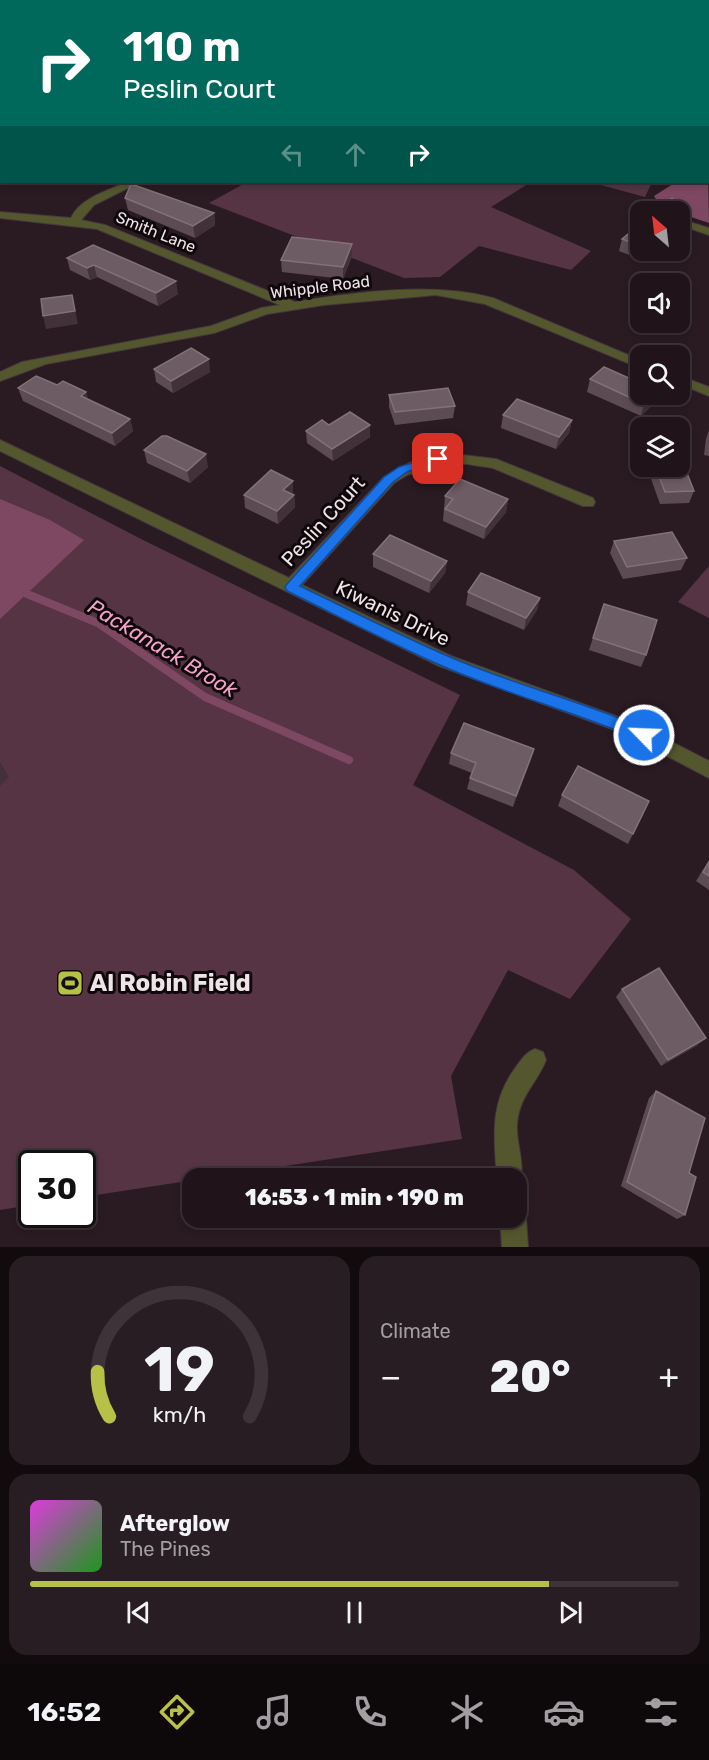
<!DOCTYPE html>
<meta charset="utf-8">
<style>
:root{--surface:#20141a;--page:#281d23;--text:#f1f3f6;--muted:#a29ea2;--line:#3d3339;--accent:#b8c147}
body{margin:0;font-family:Rubik,sans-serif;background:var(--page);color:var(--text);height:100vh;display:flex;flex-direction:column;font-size:22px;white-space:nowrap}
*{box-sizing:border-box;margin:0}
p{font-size:20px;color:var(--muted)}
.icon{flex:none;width:33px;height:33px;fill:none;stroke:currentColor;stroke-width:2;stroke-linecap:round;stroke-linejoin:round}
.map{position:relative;height:1247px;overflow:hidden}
.drawer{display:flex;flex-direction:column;gap:9px;padding:9px;background:#120b0e;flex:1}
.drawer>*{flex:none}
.banner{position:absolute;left:0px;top:0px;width:710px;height:183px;box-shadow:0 3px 9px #0003,0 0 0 2px var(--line);background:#00695c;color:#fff;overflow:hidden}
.needle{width:39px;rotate:332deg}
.fabs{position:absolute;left:630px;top:201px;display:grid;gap:12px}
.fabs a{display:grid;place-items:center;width:60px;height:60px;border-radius:12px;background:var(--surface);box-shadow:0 3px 9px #0003,0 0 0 2px var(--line);font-size:30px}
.speed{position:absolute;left:18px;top:1150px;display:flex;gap:12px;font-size:30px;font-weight:700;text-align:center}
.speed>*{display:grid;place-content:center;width:78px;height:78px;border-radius:50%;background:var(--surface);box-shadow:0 3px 9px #0003,0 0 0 2px var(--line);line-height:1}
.speed .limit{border:3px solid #111;border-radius:9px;background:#fff;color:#111}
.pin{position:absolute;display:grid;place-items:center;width:51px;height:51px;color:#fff;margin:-26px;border-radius:12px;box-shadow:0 3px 9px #0006}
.me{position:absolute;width:66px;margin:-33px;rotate:294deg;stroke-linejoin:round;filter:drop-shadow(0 0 4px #0008)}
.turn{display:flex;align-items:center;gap:21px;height:126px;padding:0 24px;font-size:27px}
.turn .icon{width:78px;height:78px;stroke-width:2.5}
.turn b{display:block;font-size:42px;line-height:51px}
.lanes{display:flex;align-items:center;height:57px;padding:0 24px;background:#0003;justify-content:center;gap:30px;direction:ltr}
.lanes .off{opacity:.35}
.big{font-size:45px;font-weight:800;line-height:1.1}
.drawer .widget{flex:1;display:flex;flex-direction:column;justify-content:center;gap:9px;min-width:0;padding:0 21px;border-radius:18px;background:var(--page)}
.drawer .dial{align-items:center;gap:0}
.dial svg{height:156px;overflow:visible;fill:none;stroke:var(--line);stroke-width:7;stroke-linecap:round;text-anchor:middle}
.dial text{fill:var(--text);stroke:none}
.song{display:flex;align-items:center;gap:18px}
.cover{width:72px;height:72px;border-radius:9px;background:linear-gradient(135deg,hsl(300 70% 55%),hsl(120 70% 35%))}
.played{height:6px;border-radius:3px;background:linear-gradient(90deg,var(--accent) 80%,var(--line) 80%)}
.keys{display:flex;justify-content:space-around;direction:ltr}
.heat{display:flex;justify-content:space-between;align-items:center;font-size:33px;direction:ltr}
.drawer .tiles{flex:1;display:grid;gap:9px;grid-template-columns:1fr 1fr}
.widget:last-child{grid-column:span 2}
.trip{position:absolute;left:182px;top:1168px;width:345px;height:60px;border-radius:18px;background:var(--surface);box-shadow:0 3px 9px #0003,0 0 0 2px var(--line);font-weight:800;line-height:60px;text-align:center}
.tab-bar{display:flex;height:96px;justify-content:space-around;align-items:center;background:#0d080a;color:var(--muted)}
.tab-bar .icon{width:42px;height:42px}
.tab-bar .on{color:var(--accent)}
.tab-bar b{font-size:27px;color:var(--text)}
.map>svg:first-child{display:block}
</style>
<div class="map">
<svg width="709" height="1247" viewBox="0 0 709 1247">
<rect width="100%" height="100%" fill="#2a1b22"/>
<g fill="#563444">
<polygon points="188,0 480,0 488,1 185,1"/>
<polygon points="247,182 531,182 491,207 591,251 571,270 479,246 440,277 404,278 209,203"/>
<polygon points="590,182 652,182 645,197"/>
<polygon points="0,466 145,541 460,695 413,785 574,870 631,919 570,999 508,970 451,1076 462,1139 83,1197 82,1164 32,1164 31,1205 0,1210"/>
<polygon points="709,566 709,618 678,602"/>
</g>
<g fill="#7e4862">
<polygon points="708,172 709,223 661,207 654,196 676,182 708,182"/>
<polygon points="0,499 50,520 84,540 0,619"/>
</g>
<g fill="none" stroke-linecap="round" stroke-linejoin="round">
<polyline stroke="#7e4862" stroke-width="8" points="27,594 98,623 205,697 349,760"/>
<defs>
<g id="minor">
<polygon points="93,0 106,2 94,2"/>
<polygon points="606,0 614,0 615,2 607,2"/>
<polygon points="655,0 672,2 656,2"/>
<rect x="0" y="53" width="2" height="5"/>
<rect x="708" y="60" width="1" height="4"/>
<path d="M128,182H140L94,205L81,220L105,225L295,302C356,292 433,282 493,298L640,360V368L485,304L436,295L324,305L267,314L214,333L46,364L0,381V372L22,362L211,326L261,308L280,305L97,229L0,218V212L71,218C80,198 109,190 128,182Z"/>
<polygon points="680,219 709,228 709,235 680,225"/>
<polygon points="680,376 709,387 709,396 680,384"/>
<polygon points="0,440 289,578 384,477 409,463 427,457 454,454 496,459 593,498 595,502 593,506 583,506 493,468 467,464 440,464 407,475 394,483 302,585 451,656 635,723 709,761 709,778 623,733 439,666 0,451"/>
<path d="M535,1049L543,1052L546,1060C537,1083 519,1096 517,1124C515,1143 529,1173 516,1188V1179H497C494,1137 489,1103 516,1067C522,1059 525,1053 535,1049Z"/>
<polygon points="516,1207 522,1209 526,1218 528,1247 502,1247 500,1218 516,1218"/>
</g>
</defs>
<use href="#minor" stroke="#45373e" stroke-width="2"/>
<use href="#minor" fill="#54572d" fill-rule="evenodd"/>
</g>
<g fill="#5d4b53">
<polygon points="690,0 709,0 709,22 708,22 708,2 691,2"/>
<polygon points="125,198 214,213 215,225 195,238 128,210"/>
<polygon points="640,224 640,250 646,250 637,258 619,251 622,239"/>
<polygon points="352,244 352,256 343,279 282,272 281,260"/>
<polygon points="93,245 178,294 158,306 97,277 90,280 70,270 67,258"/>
<polygon points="154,369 210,372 173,393 156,382"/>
<polygon points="590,379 654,403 641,416 587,392"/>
<polygon points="18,388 86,392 88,400 130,419 133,431 115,446 23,401"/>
<polygon points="389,395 455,406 453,418 395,425 389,407"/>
<polygon points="503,415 572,420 569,433 556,449 501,428"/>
<polygon points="329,425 370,425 370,437 333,461 307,443 306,431"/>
<polygon points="709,430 709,456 704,455 706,439"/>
<polygon points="144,450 208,467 190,483 147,463"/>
<polygon points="653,466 680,466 694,491 689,503 660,504 650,476"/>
<polygon points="293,493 292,494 294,495 295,507 278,524 245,508 244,495"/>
<polygon points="445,496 508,499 506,512 484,539 443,521"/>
<polygon points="614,541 687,558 681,570 623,579 610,553"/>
<polygon points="373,554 447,561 445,573 429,593 373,567"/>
<polygon points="468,592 540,598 537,610 524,630 466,605"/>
<polygon points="604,604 646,655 641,667 589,650"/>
<polygon points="534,749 513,807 467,789 470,778 472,773 449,764 451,753"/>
<polygon points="562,795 633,834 628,844 558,806"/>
<polygon points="709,860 709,890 696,881"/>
<polygon points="622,989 698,1045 661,1066 616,997"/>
<polygon points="656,1091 689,1173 685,1215 677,1219 621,1186 649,1098"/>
</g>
<g fill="#423139">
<polygon points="2,28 2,40 0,40 0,29"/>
<polygon points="214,213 215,225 195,238 193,226"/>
<polygon points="352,244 352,256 343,279 343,267"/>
<polygon points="640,246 640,250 646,250 637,258"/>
<polygon points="94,265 97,277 90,280 87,268"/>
<polygon points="176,281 178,294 158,306 156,293"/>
<polygon points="72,295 78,324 46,329 43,316"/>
<polygon points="209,359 210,372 173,393 171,381"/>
<polygon points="86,392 90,405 81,396"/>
<polygon points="654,394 657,394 654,403 641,416 644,404"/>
<polygon points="130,419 133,431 115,446 112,433"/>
<polygon points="572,420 569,433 556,449 559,437"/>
<polygon points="370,425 370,437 333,461 332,449"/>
<polygon points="206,454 208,467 190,483 187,471"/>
<polygon points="293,481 293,493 284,502 283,490"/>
<polygon points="294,495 295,507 278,524 277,511"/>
<polygon points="508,499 506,512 484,539 486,527"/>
<polygon points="447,561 445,573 429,593 431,581"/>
<polygon points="540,598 537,610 524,630 526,618"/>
<polygon points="534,749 531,760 513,807 516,796"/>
<polygon points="0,762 9,777 0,786"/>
<polygon points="706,1038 698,1045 661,1066 668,1060"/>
</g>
<g fill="#6d5c63" stroke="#817178" stroke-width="1.5">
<polygon points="0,0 13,0 13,2 2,2 2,28 0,29"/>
<polygon points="700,0 709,0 709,10 708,9 708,2 701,2"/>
<polygon points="131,184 214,213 193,226 125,198"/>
<polygon points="672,198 681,210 680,212 655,212"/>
<polygon points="640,224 640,246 622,239"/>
<polygon points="292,237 352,244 343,267 281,260"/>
<polygon points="93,245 176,281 156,293 94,265 87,268 67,258"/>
<polygon points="72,295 75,311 43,316 41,299"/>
<polygon points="191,348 209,359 171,381 154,369"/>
<polygon points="604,367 640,383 640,394 654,394 644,404 590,379"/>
<polygon points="36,376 57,385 63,381 86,392 81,396 130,419 112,433 18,388"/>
<polygon points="448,388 455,406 395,412 389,395"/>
<polygon points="517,399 572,420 559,437 503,415"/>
<polygon points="350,412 370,425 332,449 306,431 322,420 329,425"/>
<polygon points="162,436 167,436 206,454 187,471 144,450"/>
<polygon points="680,463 683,463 694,491 665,492 655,466 680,466"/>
<polygon points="271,470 293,481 283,490 294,495 277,511 244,495"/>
<polygon points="460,479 508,499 486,527 445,509 453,499 445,496"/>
<polygon points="672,532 687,558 627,567 614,541"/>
<polygon points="390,535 447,561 431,581 373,554"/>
<polygon points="481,573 540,598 526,618 468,592"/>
<polygon points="604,604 657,620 646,655 593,638"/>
<polygon points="464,723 534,749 516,796 470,778 476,763 451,753"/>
<polygon points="578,766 649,801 633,834 562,795"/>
<polygon points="709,862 709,876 703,872"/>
<polygon points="659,968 706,1038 668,1060 622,989"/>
<polygon points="656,1091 705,1118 689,1173 696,1177 685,1215 627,1182"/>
</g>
<path fill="#1a73e8" stroke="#114b97" stroke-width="1.5" d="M438,455L444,459L442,461L407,472L393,482L300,586C350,610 399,635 450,657C515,685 584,702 649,730L651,735L649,739L644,741L638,739C573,711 505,694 440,665C388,642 338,616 287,591L285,587L287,584L384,477L399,467Z"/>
<defs>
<symbol id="stadium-square" viewBox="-11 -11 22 22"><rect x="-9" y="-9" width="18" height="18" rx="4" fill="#b8c147" stroke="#0e080b"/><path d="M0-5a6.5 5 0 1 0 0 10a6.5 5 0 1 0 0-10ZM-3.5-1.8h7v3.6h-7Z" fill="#111"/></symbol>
</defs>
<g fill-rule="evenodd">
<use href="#stadium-square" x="55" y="968" width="30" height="30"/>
</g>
<g text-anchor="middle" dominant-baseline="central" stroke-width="6" stroke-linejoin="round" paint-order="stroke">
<g font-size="16" fill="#eee3e7" stroke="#0e080b">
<text transform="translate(156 232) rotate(22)">Smith Lane</text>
<text transform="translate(320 287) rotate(-7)">Whipple Road</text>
</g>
<g font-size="20" fill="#eee3e7" stroke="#0e080b">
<text transform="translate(323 521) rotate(-48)">Peslin Court</text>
<text transform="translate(393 613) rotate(26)">Kiwanis Drive</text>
</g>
<g font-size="21" font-style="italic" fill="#f5a1c8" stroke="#0e080b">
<text transform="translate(163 648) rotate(31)">Packanack Brook</text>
</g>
<g font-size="24" font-weight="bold" fill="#eee3e7" stroke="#0e080b" text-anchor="start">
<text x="90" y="983">Al Robin Field</text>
</g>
</g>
</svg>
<div class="fabs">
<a><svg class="needle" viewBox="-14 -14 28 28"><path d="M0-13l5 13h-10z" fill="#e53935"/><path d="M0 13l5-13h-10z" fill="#a29ea2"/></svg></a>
<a><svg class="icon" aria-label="sound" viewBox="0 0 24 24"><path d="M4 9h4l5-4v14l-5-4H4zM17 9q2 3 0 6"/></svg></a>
<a><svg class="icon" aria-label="search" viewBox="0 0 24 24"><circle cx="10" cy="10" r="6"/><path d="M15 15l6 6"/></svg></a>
<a><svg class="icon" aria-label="layers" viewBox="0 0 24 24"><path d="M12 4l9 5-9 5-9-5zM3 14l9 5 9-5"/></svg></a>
</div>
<div class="speed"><div class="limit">30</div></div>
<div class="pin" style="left:438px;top:459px;background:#d93025"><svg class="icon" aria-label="arrive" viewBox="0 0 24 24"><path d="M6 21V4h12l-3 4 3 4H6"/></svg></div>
<svg class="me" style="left:644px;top:735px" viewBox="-20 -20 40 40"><circle r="17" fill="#1a73e8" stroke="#fff" stroke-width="3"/><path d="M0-11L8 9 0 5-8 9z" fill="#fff"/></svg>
<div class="trip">16:53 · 1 min · 190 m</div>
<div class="banner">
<div class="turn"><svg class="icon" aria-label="right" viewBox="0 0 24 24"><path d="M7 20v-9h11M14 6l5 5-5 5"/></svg><div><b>110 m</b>Peslin Court</div></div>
<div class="lanes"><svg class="icon off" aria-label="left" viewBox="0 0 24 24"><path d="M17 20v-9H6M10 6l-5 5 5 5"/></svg><svg class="icon off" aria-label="ahead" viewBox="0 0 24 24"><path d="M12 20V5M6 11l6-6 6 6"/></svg><svg class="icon" aria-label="right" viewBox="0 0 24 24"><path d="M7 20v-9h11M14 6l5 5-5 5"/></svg></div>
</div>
</div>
<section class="drawer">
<div class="tiles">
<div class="widget dial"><svg viewBox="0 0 100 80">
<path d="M14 69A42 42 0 1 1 86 69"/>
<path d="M14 69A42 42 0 0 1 8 46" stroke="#b8c147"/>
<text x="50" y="56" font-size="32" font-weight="700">19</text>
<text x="50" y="72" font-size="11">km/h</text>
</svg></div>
<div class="widget"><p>Climate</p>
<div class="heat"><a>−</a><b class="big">20°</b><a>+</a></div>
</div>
<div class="widget">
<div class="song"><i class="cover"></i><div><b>Afterglow</b><p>The Pines</p></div></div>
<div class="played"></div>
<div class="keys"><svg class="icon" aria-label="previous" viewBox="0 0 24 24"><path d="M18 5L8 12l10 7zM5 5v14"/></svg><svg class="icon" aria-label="pause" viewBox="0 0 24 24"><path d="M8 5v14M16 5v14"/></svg><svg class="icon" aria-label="next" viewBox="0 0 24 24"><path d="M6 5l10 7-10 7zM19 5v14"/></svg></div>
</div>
</div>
</section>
<nav class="tab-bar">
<b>16:52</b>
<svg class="icon on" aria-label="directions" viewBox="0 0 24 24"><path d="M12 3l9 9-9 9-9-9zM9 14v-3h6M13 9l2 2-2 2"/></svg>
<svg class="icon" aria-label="music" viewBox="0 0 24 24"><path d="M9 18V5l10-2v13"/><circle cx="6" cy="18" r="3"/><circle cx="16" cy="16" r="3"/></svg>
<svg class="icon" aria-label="phone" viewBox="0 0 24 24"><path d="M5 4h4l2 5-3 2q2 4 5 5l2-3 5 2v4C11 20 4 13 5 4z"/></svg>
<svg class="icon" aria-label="climate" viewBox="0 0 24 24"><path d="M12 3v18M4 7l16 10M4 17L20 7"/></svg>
<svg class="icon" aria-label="car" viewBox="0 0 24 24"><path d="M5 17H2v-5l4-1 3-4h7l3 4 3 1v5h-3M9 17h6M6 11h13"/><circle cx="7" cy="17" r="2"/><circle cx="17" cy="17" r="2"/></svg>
<svg class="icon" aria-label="filters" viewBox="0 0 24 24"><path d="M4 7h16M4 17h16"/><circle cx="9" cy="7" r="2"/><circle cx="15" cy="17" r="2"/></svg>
</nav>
